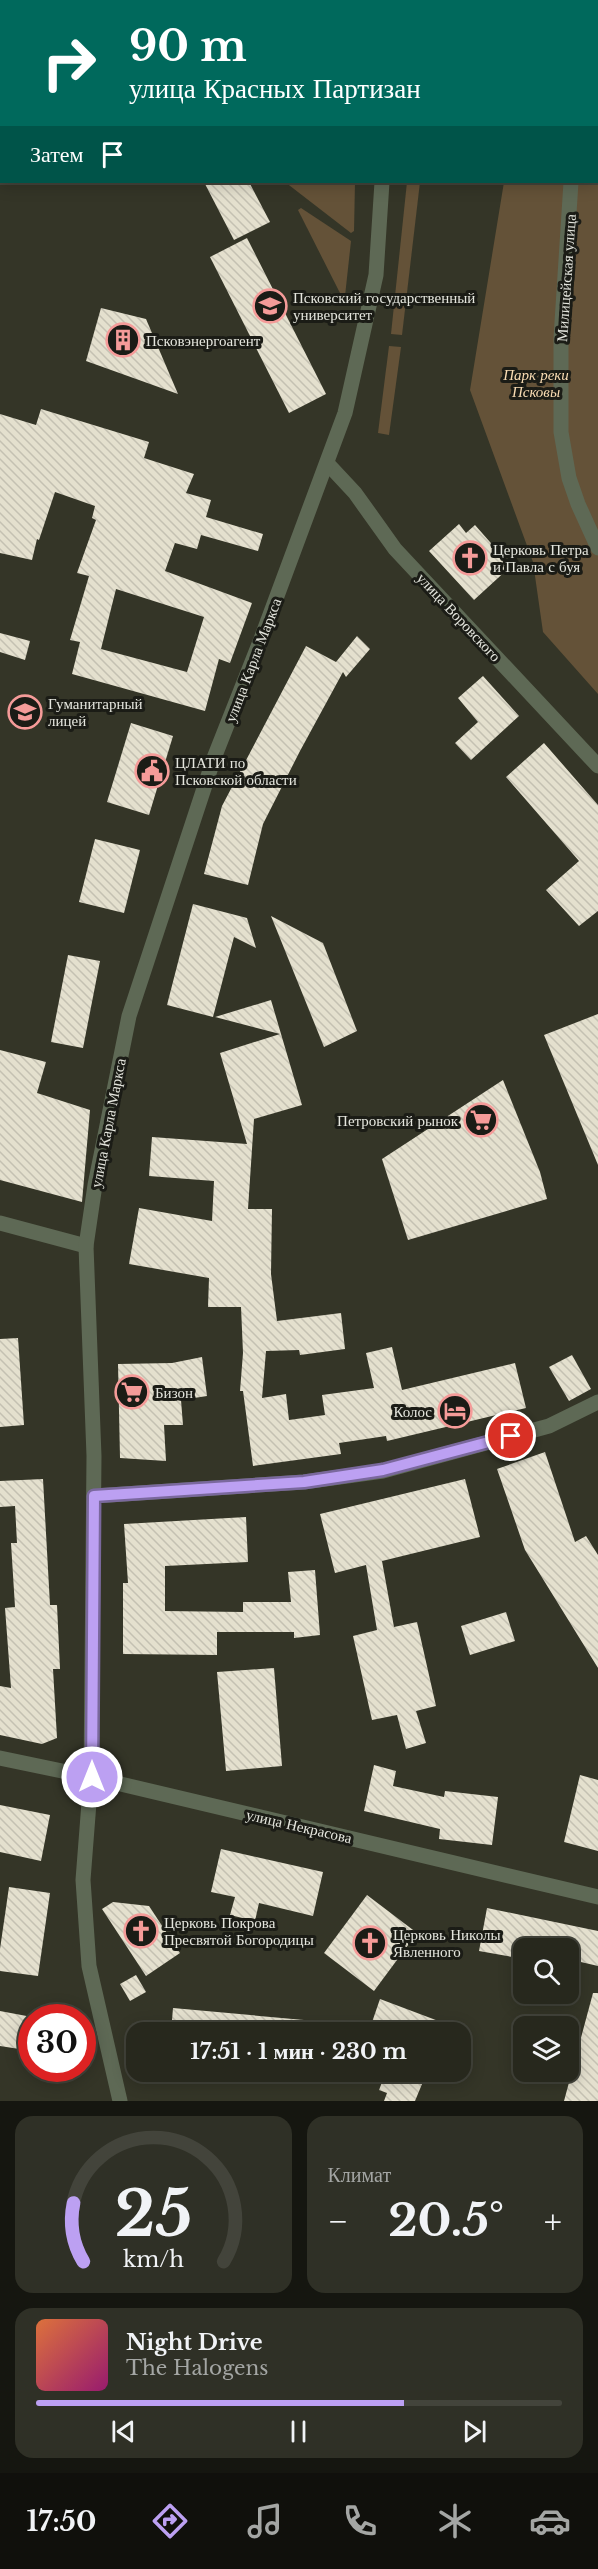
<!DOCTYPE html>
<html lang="ru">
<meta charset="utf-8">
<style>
:root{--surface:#27281d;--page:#2f3026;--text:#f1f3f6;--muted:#a4a6a4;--line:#43443b;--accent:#bca0f2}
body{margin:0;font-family:"Libre Baskerville",serif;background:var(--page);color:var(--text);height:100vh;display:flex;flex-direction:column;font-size:22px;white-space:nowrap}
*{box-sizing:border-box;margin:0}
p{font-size:20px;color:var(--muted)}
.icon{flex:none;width:33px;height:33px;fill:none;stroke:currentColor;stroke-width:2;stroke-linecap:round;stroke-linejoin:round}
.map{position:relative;height:2101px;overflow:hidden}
.side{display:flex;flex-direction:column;gap:15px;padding:15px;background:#151610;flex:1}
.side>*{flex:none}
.hud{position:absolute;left:0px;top:0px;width:598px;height:183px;box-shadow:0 3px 15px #0003,0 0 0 2px var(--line);background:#00695c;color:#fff;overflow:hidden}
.controls{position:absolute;left:513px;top:1938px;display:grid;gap:12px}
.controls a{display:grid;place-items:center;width:66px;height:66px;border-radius:12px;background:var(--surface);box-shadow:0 3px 15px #0003,0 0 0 2px var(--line);font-size:30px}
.speed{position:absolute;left:18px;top:2004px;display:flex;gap:12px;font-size:30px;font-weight:700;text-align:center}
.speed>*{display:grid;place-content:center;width:78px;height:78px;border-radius:50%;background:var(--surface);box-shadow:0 3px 15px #0003,0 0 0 2px var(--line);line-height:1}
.speed .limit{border:9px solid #d22;background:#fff;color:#111}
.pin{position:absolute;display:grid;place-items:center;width:51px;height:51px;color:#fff;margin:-26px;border:3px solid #fff;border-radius:50%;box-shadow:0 2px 6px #0007}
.me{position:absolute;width:66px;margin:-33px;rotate:0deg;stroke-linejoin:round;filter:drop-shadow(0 0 4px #0008)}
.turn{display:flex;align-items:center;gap:21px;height:126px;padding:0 30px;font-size:27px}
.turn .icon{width:78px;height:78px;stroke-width:2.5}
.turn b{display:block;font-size:42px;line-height:51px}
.then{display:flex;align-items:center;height:57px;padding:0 30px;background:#0003;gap:12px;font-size:22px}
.big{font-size:45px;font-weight:700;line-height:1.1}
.side .widget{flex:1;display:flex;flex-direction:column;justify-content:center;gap:9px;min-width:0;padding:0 21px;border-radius:18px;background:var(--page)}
.side .dial{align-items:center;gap:0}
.dial svg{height:156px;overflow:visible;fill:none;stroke:var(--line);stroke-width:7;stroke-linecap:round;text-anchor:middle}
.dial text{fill:var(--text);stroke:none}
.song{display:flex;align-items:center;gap:18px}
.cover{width:72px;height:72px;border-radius:9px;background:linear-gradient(135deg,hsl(20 70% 55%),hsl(320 70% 35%))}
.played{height:6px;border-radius:3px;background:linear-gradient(90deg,var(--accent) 70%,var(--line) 70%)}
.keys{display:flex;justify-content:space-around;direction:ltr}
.heat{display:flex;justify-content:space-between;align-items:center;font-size:33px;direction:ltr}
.side .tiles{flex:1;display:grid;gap:15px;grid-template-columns:1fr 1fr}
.widget:last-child{grid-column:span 2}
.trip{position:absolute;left:126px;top:2022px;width:345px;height:60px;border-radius:18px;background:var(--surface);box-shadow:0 3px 15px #0003,0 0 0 2px var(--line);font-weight:700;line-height:60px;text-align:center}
.dock{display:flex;height:96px;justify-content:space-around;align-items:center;background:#10100c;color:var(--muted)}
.dock .icon{width:42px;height:42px}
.dock .current{color:var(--accent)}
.dock b{font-size:27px;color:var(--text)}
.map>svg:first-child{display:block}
</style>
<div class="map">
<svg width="598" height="2101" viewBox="0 0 598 2101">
<defs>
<pattern id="building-back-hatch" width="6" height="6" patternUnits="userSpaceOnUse" patternTransform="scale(1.5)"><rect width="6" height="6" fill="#e4e0ce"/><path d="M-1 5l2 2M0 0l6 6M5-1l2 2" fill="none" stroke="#c4c1b2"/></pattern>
</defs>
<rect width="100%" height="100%" fill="#343527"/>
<g fill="#645238">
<polygon points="403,0 598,0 598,694 543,632 533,562 470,390 504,182 597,182 597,2"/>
<polygon points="285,182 355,182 354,231 351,233"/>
<polygon points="407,182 420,182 402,335 391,334"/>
<polygon points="301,208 351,241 345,296 342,297 298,210"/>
<polygon points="389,346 401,347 389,435 378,433"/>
</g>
<g fill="url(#building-back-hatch)" fill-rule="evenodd">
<polygon points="204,182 249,182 270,222 234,240"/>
<polygon points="247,238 326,394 289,413 210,257"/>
<polygon points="101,308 146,319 178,394 86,361"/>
<path d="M41,409L149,442L144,458L194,474L186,493L211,500L206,517L263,534L258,551L201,535L197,549L175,543L165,571L252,603L230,663L219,659L205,711L72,674L80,642L70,640L89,576L77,573L96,520L92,518L95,506L55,492L39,540L37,539L32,560L0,553V414L36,425ZM116,589L204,617L187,672L101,649Z"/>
<polygon points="459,524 466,533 475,525 511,566 474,600 429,551"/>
<polygon points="0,633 30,641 25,660 0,652"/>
<polygon points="357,636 370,649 346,677 343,672 300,751 263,824 248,885 204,874 222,806 306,646 336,662"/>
<polygon points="483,676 519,716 471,760 455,743 478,722 458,698"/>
<polygon points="131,723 173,736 149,815 107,802"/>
<polygon points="544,743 598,805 598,911 579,926 546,890 579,861 506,777"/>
<polygon points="95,839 140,850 124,913 79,902"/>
<polygon points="193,904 247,918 256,948 234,937 213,1017 167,1005"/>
<polygon points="271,916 323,943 357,1031 324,1047"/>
<polygon points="68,955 100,961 83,1048 51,1042"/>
<polygon points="271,1000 302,1105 254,1119 248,1209 272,1209 271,1274 277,1321 341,1313 345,1349 300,1355 299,1350 266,1351 262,1398 286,1394 289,1420 325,1415 322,1395 374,1388 366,1353 392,1347 402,1390 515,1363 526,1408 387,1441 386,1436 339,1443 341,1454 253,1466 243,1391 240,1391 243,1353 241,1307 208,1307 209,1278 129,1264 139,1208 212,1221 214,1181 149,1176 152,1137 247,1144 220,1053 280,1034 215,1017"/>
<polygon points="598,1014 598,1165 544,1035"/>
<polygon points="0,1050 46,1062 37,1093 90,1110 82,1202 0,1180"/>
<polygon points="503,1080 540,1172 547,1199 408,1240 382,1159"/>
<polygon points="18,1338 24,1425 0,1427 0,1339"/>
<polygon points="572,1355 591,1389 569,1401 549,1367"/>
<polygon points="202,1357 207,1396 181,1400 183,1425 164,1425 166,1461 120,1458 118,1364 172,1363"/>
<polygon points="545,1452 575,1542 586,1536 598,1555 598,1668 525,1550 497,1469"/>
<polygon points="43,1479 50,1605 57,1605 60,1669 53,1669 57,1738 42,1744 0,1735 0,1686 11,1688 5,1608 15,1607 11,1543 17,1543 15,1506 0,1507 0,1481"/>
<polygon points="465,1479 480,1537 382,1561 394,1627 417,1622 436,1706 416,1711 426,1743 406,1749 397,1715 372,1720 353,1636 377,1630 366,1565 335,1573 320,1514"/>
<polygon points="246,1517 248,1562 165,1566 165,1611 243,1612 243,1602 291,1602 288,1572 315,1570 320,1635 294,1638 294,1632 217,1632 217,1655 123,1654 123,1583 128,1583 124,1524"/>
<polygon points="506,1612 515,1641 470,1655 461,1626"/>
<polygon points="274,1668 282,1766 226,1771 217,1672"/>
<polygon points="374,1765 396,1771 393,1786 444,1797 445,1791 498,1797 492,1845 439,1839 440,1829 364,1811"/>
<polygon points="580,1775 598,1780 598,1851 564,1842"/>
<polygon points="0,1805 50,1815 41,1861 0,1852"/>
<polygon points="221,1849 323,1872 313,1916 259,1903 255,1921 230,1915 235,1897 211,1892"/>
<polygon points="9,1887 50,1893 38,1976 0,1971 0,1949"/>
<polygon points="367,1895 417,1933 374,1991 324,1953"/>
<polygon points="113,1902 149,1906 180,1953 146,1976 102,1909"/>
<polygon points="487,1908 598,1931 598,1966 568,1959 568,1948 524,1948 524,1959 479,1951"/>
<polygon points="136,1975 146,1992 130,2001 120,1984"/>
<polygon points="593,1993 598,1993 598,2101 564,2101"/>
<polygon points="380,1999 465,2031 464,2032 382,2032 370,2028"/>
<polygon points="173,2008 315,2021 315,2032 171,2032"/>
<polygon points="0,2011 32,2017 32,2051 0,2046"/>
<polygon points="386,2072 427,2072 415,2101 384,2101 387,2093 379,2090"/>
</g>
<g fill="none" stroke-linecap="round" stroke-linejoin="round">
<g stroke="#5e6955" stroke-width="15">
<polyline points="558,0 558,2"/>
<polyline points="571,182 561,338 561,432 569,478 578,504 598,548"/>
</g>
<g stroke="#5e6955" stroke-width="15">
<polyline points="202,0 203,2"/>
<polyline points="374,0 374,2"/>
<polyline points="285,2 293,0"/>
<polyline points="327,463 355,493 395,549 598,766"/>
<polyline points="0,1223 86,1246"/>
<polyline points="94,1496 304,1482 383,1471 549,1426 598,1402"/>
<polyline points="0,1758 91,1777 598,1897"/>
<polyline points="120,2101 89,1966 83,1880 91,1777 94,1456 86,1246 95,1185 129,1016 214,758 261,639 345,413 376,275 382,182"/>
</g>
</g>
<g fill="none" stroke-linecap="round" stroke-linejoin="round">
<defs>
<polyline id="route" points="92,1777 94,1496 304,1482 383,1470 511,1436"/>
</defs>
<use href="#route" stroke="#7a689d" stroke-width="15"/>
<use href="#route" stroke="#bca0f2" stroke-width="10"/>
</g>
<defs>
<symbol id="university-ring" viewBox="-11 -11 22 22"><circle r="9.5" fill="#1b1c16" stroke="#f59b99" stroke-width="1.5"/><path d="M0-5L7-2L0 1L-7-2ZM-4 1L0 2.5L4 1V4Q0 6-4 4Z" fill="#f59b99"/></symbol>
<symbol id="building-ring" viewBox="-11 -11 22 22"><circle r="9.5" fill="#1b1c16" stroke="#f59b99" stroke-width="1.5"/><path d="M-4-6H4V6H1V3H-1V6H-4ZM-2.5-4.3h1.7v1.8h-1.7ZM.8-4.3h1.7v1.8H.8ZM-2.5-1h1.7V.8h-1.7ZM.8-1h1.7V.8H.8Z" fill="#f59b99"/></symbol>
<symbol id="church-ring" viewBox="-11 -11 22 22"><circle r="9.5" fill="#1b1c16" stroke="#f59b99" stroke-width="1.5"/><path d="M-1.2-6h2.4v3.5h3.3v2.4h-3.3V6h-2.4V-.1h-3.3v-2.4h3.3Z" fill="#f59b99"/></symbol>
<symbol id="school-ring" viewBox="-11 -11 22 22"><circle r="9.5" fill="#1b1c16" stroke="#f59b99" stroke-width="1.5"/><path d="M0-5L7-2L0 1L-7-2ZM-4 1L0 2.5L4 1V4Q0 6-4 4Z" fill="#f59b99"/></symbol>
<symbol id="civic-ring" viewBox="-11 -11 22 22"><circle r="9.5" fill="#1b1c16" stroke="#f59b99" stroke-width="1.5"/><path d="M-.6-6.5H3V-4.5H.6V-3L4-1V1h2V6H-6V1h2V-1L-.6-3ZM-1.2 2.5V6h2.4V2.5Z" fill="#f59b99"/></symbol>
<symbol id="supermarket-ring" viewBox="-11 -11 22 22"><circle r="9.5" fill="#1b1c16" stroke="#f59b99" stroke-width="1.5"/><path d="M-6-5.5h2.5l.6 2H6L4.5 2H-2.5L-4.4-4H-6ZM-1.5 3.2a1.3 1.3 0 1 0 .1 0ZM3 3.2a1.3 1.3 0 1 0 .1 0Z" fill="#f59b99"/></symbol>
<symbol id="hotel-ring" viewBox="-11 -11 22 22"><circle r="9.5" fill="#1b1c16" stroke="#f59b99" stroke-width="1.5"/><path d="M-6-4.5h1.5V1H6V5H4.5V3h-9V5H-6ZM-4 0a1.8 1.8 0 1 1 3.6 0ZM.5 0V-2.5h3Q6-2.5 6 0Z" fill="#f59b99"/></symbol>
</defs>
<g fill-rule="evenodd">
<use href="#university-ring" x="251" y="287" width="38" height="38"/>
<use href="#building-ring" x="104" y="321" width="38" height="38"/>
<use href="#church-ring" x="451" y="539" width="38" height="38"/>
<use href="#school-ring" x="6" y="693" width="38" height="38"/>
<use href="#civic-ring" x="133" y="752" width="38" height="38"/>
<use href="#supermarket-ring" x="462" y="1101" width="38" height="38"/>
<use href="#supermarket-ring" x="113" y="1373" width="38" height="38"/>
<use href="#hotel-ring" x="436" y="1392" width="38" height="38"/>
<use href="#church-ring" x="122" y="1912" width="38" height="38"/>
<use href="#church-ring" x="351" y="1924" width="38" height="38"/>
</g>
<g text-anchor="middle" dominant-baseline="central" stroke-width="6" stroke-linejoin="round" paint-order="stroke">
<g font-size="15" fill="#e5e6de" stroke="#1b1c16">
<text transform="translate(566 278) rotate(-86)">Милицейская улица</text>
<text transform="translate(459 617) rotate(47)">улица Воровского</text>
<text transform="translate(253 660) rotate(-69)">улица Карла Маркса</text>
<text transform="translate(108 1123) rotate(-79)">улица Карла Маркса</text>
<text transform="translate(299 1826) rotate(13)">улица Некрасова</text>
</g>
<g font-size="15" fill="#e5e6de" stroke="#1b1c16" text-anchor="start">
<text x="293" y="297">Псковский государственный<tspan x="293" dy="17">университет</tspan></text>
<text x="146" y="340">Псковэнергоагент</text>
<text x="493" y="549">Церковь Петра<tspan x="493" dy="17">и Павла с буя</tspan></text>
<text x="48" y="703">Гуманитарный<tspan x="48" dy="17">лицей</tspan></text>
<text x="175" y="762">ЦЛАТИ по<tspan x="175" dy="17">Псковской области</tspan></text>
<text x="458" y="1120" text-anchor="end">Петровский рынок</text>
<text x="155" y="1392">Бизон</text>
<text x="432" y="1411" text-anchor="end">Колос</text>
<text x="164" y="1922">Церковь Покрова<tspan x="164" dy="17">Пресвятой Богородицы</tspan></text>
<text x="393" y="1934">Церковь Николы<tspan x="393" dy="17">Явленного</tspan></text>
</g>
<g font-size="15" font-style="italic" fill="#f9dcb3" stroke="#1b1c16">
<text x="536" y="374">Парк реки<tspan x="536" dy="17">Псковы</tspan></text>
</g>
</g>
</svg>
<div class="controls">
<a><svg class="icon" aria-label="search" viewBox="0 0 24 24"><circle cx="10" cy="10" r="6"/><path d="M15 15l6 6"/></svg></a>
<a><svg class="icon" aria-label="layers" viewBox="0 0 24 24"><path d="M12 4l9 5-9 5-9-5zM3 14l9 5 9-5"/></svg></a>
</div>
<div class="speed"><div class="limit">30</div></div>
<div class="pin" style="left:511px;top:1436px;background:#d93025"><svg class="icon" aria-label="arrive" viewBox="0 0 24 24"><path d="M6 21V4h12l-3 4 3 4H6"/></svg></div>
<svg class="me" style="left:92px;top:1777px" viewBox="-20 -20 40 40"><circle r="17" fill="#bca0f2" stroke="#fff" stroke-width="3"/><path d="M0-11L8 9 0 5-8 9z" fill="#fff"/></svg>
<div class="trip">17:51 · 1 мин · 230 m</div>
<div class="hud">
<div class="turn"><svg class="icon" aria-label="right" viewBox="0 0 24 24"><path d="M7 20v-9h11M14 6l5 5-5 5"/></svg><div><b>90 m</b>улица Красных Партизан</div></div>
<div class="then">Затем<svg class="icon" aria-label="arrive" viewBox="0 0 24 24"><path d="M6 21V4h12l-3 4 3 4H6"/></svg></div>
</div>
</div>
<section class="side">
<div class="tiles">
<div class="widget dial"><svg viewBox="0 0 100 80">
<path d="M14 69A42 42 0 1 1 86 69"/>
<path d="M14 69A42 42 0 0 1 9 39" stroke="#bca0f2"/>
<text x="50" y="56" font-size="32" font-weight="700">25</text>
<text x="50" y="72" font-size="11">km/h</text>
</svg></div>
<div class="widget"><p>Климат</p>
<div class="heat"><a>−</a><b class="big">20.5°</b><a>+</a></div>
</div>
<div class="widget">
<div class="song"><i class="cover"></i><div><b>Night Drive</b><p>The Halogens</p></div></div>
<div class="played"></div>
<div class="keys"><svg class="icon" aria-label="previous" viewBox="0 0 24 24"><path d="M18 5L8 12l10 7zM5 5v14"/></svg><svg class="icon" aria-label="pause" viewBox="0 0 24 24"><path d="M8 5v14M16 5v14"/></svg><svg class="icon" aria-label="next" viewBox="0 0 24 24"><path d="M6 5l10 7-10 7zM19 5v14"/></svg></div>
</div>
</div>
</section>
<nav class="dock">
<b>17:50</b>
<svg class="icon current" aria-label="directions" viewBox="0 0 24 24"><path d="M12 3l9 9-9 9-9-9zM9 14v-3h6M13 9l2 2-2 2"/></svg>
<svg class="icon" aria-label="music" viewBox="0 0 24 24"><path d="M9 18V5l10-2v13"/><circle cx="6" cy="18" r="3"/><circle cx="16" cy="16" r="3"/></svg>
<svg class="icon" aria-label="phone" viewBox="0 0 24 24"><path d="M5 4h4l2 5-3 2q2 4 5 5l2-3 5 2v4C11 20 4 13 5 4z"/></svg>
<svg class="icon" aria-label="climate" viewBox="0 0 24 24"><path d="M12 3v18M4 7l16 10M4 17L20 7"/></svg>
<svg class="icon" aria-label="car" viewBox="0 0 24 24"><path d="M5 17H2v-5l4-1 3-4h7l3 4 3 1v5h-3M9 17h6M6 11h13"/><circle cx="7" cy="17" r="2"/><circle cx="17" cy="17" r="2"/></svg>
</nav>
